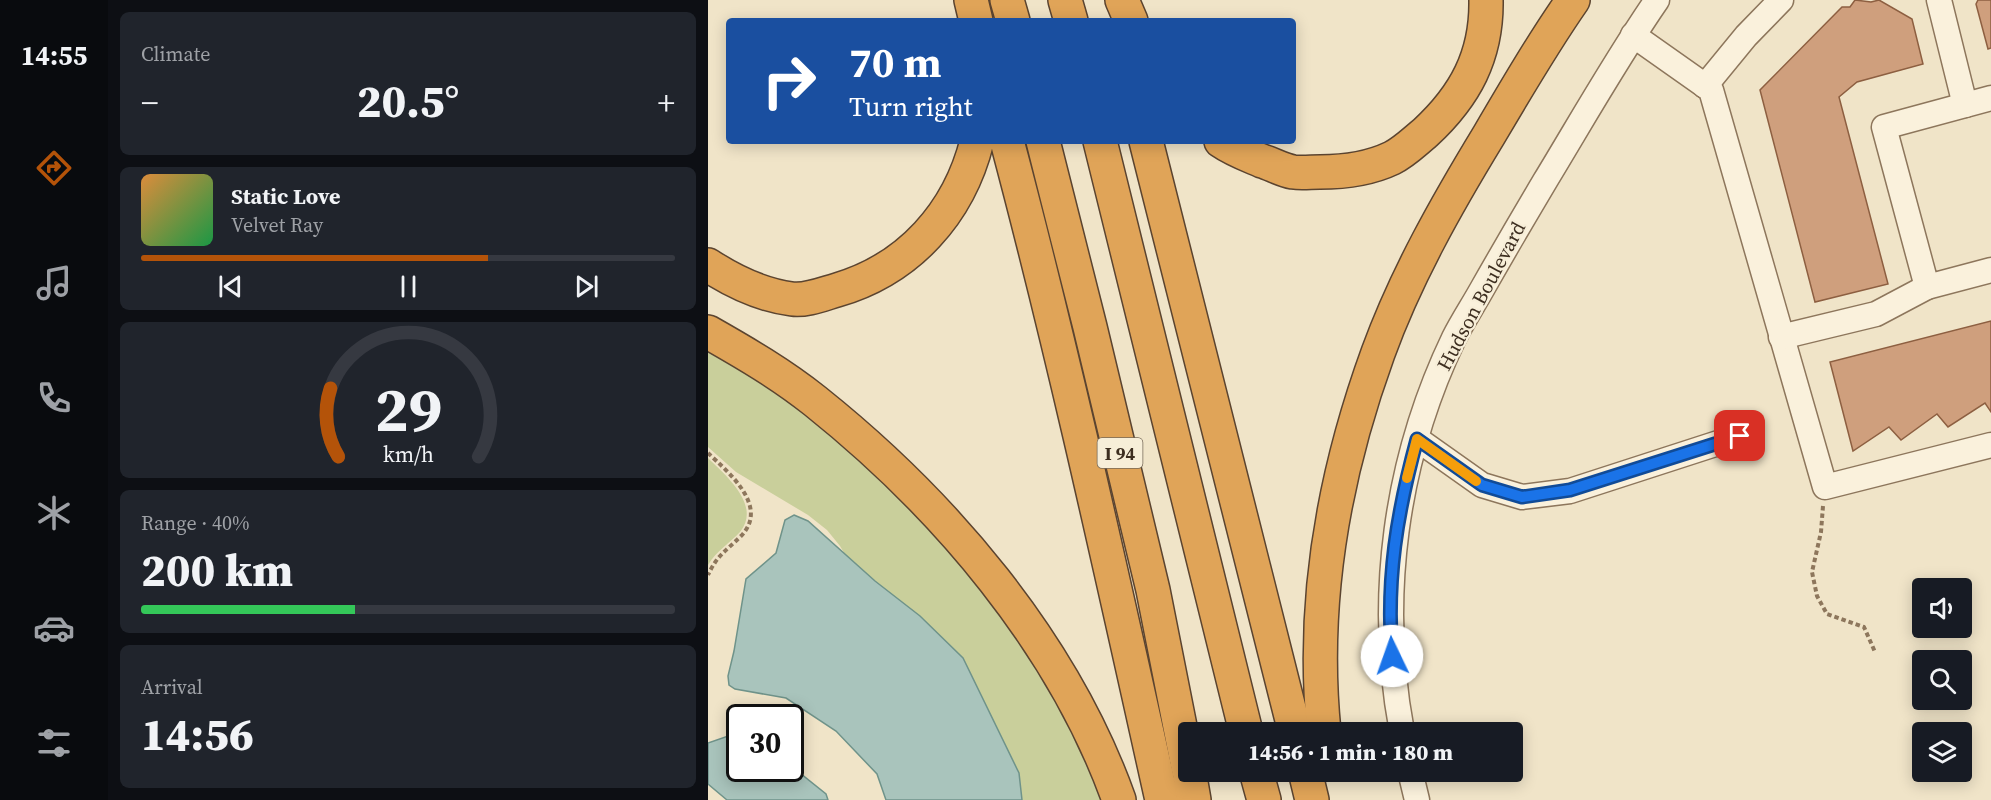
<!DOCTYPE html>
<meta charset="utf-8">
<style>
:root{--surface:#171b24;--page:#20242c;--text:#f1f3f6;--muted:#9ea1a6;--line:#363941;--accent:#b45309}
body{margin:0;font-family:"Source Serif 4",serif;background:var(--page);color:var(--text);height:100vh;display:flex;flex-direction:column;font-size:22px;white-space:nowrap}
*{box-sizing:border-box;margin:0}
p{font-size:20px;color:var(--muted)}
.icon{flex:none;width:33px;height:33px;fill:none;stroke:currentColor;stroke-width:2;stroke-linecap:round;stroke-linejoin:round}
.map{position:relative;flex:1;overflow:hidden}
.drawer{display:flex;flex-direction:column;gap:12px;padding:12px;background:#0d0f14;width:600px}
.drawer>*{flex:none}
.hud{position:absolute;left:18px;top:18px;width:570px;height:126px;border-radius:6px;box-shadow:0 3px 15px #0003;background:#1a4fa0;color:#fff;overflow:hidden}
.fabs{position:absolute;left:1204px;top:578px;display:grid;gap:12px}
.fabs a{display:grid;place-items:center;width:60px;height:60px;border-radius:6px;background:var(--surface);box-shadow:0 3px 15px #0003;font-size:30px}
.speed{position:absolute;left:18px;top:704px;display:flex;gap:12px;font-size:30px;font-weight:700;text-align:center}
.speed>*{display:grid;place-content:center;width:78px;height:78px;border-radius:50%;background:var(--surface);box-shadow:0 3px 15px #0003;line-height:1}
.speed .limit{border:3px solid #111;border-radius:9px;background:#fff;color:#111}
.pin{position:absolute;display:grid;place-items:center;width:51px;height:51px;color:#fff;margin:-26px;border-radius:12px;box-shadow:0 3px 9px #0006}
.me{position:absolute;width:66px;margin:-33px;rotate:357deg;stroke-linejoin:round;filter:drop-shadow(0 0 4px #0008)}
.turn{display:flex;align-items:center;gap:21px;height:126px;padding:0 24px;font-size:27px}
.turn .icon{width:78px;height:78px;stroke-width:2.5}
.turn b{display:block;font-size:42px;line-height:51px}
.big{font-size:45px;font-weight:800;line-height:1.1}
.drawer .widget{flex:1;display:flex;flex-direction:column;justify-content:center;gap:9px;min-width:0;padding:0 21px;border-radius:9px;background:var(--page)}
.drawer .dial{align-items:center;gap:0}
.dial svg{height:156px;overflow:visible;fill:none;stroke:var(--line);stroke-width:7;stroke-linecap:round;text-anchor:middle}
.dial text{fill:var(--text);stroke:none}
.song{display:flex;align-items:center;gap:18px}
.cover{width:72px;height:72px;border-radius:9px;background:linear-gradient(135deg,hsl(30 70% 55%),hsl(140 70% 35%))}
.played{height:6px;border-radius:3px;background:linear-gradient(90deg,var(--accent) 65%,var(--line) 65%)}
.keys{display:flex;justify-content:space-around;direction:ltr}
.heat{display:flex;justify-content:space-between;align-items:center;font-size:33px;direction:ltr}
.charge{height:9px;border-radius:4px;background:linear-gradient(90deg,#34c759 40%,var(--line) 0)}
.trip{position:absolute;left:470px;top:722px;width:345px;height:60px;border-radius:6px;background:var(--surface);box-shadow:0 3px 15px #0003;font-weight:800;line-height:60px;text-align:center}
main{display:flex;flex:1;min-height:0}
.tab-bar{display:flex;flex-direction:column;width:108px;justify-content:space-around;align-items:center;background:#090b0e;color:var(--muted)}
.tab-bar .icon{width:42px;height:42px}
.tab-bar .current{color:var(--accent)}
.tab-bar b{font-size:27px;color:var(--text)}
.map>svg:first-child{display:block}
</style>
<main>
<nav class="tab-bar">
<b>14:55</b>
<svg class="icon current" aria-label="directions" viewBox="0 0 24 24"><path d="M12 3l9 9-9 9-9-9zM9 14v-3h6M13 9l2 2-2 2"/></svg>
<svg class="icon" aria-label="music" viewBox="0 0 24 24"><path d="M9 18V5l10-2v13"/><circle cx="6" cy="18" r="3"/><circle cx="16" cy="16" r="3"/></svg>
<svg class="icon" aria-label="phone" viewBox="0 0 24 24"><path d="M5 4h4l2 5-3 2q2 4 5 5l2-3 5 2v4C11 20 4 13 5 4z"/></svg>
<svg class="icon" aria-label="climate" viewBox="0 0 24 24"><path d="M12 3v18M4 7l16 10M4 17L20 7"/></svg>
<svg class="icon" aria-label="car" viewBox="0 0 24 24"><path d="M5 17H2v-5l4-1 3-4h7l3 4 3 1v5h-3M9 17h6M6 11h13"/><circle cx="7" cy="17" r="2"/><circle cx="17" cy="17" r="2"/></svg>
<svg class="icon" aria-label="filters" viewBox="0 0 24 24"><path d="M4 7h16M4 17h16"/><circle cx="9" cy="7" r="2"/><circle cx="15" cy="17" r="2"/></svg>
</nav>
<section class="drawer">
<div class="widget"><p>Climate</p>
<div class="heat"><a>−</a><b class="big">20.5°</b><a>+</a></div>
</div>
<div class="widget">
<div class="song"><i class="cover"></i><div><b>Static Love</b><p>Velvet Ray</p></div></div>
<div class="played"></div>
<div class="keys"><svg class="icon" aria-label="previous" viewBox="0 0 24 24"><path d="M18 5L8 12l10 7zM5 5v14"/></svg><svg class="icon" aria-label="pause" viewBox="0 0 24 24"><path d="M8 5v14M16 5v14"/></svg><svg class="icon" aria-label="next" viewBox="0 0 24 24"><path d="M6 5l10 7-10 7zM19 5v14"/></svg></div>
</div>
<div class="widget dial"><svg viewBox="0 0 100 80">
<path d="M14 69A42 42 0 1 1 86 69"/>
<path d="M14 69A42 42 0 0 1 10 34" stroke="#b45309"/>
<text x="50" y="56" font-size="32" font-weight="700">29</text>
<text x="50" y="72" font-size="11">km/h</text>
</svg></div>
<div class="widget"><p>Range · 40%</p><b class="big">200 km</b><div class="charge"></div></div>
<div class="widget"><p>Arrival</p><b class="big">14:56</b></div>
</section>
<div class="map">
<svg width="1283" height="800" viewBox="0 0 1283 800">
<rect width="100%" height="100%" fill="#f0e4c8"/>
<g fill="#c9cf9b">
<polygon points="0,347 53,379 156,456 312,630 402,800 248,800 158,590 132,546 119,530 100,515 28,472 0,447"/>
<path d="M0,458C17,475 54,505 32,532C21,544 9,550 0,565Z"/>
</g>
<g fill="#a9c4bc" stroke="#6f938a" stroke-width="1.5">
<polygon points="86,515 100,521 167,581 212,616 255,658 311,773 314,800 178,800 169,774 128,731 78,698 27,689 21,685 20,676 26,651 38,579 68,553 77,520"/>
<polygon points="23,735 31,739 32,768 82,768 83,766 118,794 120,800 19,800 0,784 0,743"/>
</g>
<g fill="#cf9f7d" stroke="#8d5f41" stroke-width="1.5">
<polygon points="1147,0 1163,2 1171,0 1204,19 1215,64 1149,82 1131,97 1180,284 1107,302 1052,90 1134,7 1142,7"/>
<polygon points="1270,0 1283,0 1283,48 1280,49 1268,4"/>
<polygon points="1283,321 1283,412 1277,403 1240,427 1229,414 1193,440 1181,427 1145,451 1122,362"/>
</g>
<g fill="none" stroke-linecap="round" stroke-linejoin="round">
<defs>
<g id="minor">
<polyline points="1231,0 1257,105"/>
<polyline points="925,35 1003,90 1117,487 1283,445"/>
<polyline points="997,86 1038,36 1073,0"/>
<polyline points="1283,98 1176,127 1219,287 1283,270"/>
<polyline points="1073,337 1168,314 1219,287"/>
<polyline points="709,439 774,485 814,497 862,491 1032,436"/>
<path d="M694,732C669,599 687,461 746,338C754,322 764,307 773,291C794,254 815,218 837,181C874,120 909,58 949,0"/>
<polyline points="702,771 709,800"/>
</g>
<g id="highway">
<polyline points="263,0 268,21"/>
<polyline points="299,0 305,21"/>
<polyline points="357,0 363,21"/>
<polyline points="414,0 423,21"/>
<path d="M299,141C357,359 405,580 454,800"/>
<polyline points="335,141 382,327 445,590 480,767"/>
<polyline points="392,141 538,732"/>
<polyline points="438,141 587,732"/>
<path d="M513,141C526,150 540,155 554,161C564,164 574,170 585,172C593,173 603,172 612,172C637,172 661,169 684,158C696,152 706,142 717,133C757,96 779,56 778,0"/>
<path d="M0,265C26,282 53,295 84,299C98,301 115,294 129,290C201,269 251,213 269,141"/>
<path d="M0,332C37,353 73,374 107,401C236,504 355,643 411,800"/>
<path d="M616,732C603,604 626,474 670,353C698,276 739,204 781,135C808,89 835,43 865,0"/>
<polyline points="481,771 486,800"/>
<polyline points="548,771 556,800"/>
<polyline points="597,771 604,800"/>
</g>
</defs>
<use href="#minor" stroke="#8d765c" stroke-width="27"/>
<use href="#highway" stroke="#5b4430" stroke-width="36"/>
<g stroke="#8d765c" stroke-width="4" stroke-dasharray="4.5 3" stroke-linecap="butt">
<path d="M0,453C20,472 63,507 32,537C17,552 10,554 0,575"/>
<polyline points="1115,506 1113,532 1104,572 1109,596 1119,614 1156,627 1167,652"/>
</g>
<use href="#minor" stroke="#faf1dc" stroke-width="24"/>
<use href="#highway" stroke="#e0a458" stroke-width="33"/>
</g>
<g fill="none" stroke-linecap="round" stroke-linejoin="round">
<defs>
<path id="route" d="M684,656C678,578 689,513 709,439L774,485L814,497L862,490L1032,436"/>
</defs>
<use href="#route" stroke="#114b97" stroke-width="15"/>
<use href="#route" stroke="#1a73e8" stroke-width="10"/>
<polyline stroke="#f59e0b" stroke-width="10" points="699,478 709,439 768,481"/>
</g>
<g text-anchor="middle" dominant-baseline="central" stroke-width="4.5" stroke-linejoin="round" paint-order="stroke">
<rect fill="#f7eed8" stroke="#756857" stroke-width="1.5" x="389.5" y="438" width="45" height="30" rx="4.5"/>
<g font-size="18" font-weight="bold" fill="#3d2e20">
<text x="412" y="453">I 94</text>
</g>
<g font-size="20" fill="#3d2e20" stroke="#f7eed8">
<text transform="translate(773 296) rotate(-62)">Hudson Boulevard</text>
</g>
</g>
</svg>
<div class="fabs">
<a><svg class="icon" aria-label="sound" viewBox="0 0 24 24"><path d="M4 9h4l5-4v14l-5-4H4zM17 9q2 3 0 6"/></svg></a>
<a><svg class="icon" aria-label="search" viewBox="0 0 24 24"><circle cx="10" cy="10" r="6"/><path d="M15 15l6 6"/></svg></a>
<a><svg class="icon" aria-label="layers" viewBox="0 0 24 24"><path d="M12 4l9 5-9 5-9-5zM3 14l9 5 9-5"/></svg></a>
</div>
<div class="speed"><div class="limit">30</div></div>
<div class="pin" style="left:1032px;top:436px;background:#d93025"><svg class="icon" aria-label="arrive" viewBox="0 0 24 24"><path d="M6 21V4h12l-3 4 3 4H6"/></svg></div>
<svg class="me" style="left:684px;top:656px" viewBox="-20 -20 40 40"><circle r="19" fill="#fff"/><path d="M0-13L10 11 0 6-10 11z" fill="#1a73e8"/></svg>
<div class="trip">14:56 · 1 min · 180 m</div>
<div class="hud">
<div class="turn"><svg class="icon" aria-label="right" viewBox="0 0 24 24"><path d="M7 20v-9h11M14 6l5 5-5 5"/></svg><div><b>70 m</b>Turn right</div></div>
</div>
</div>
</main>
